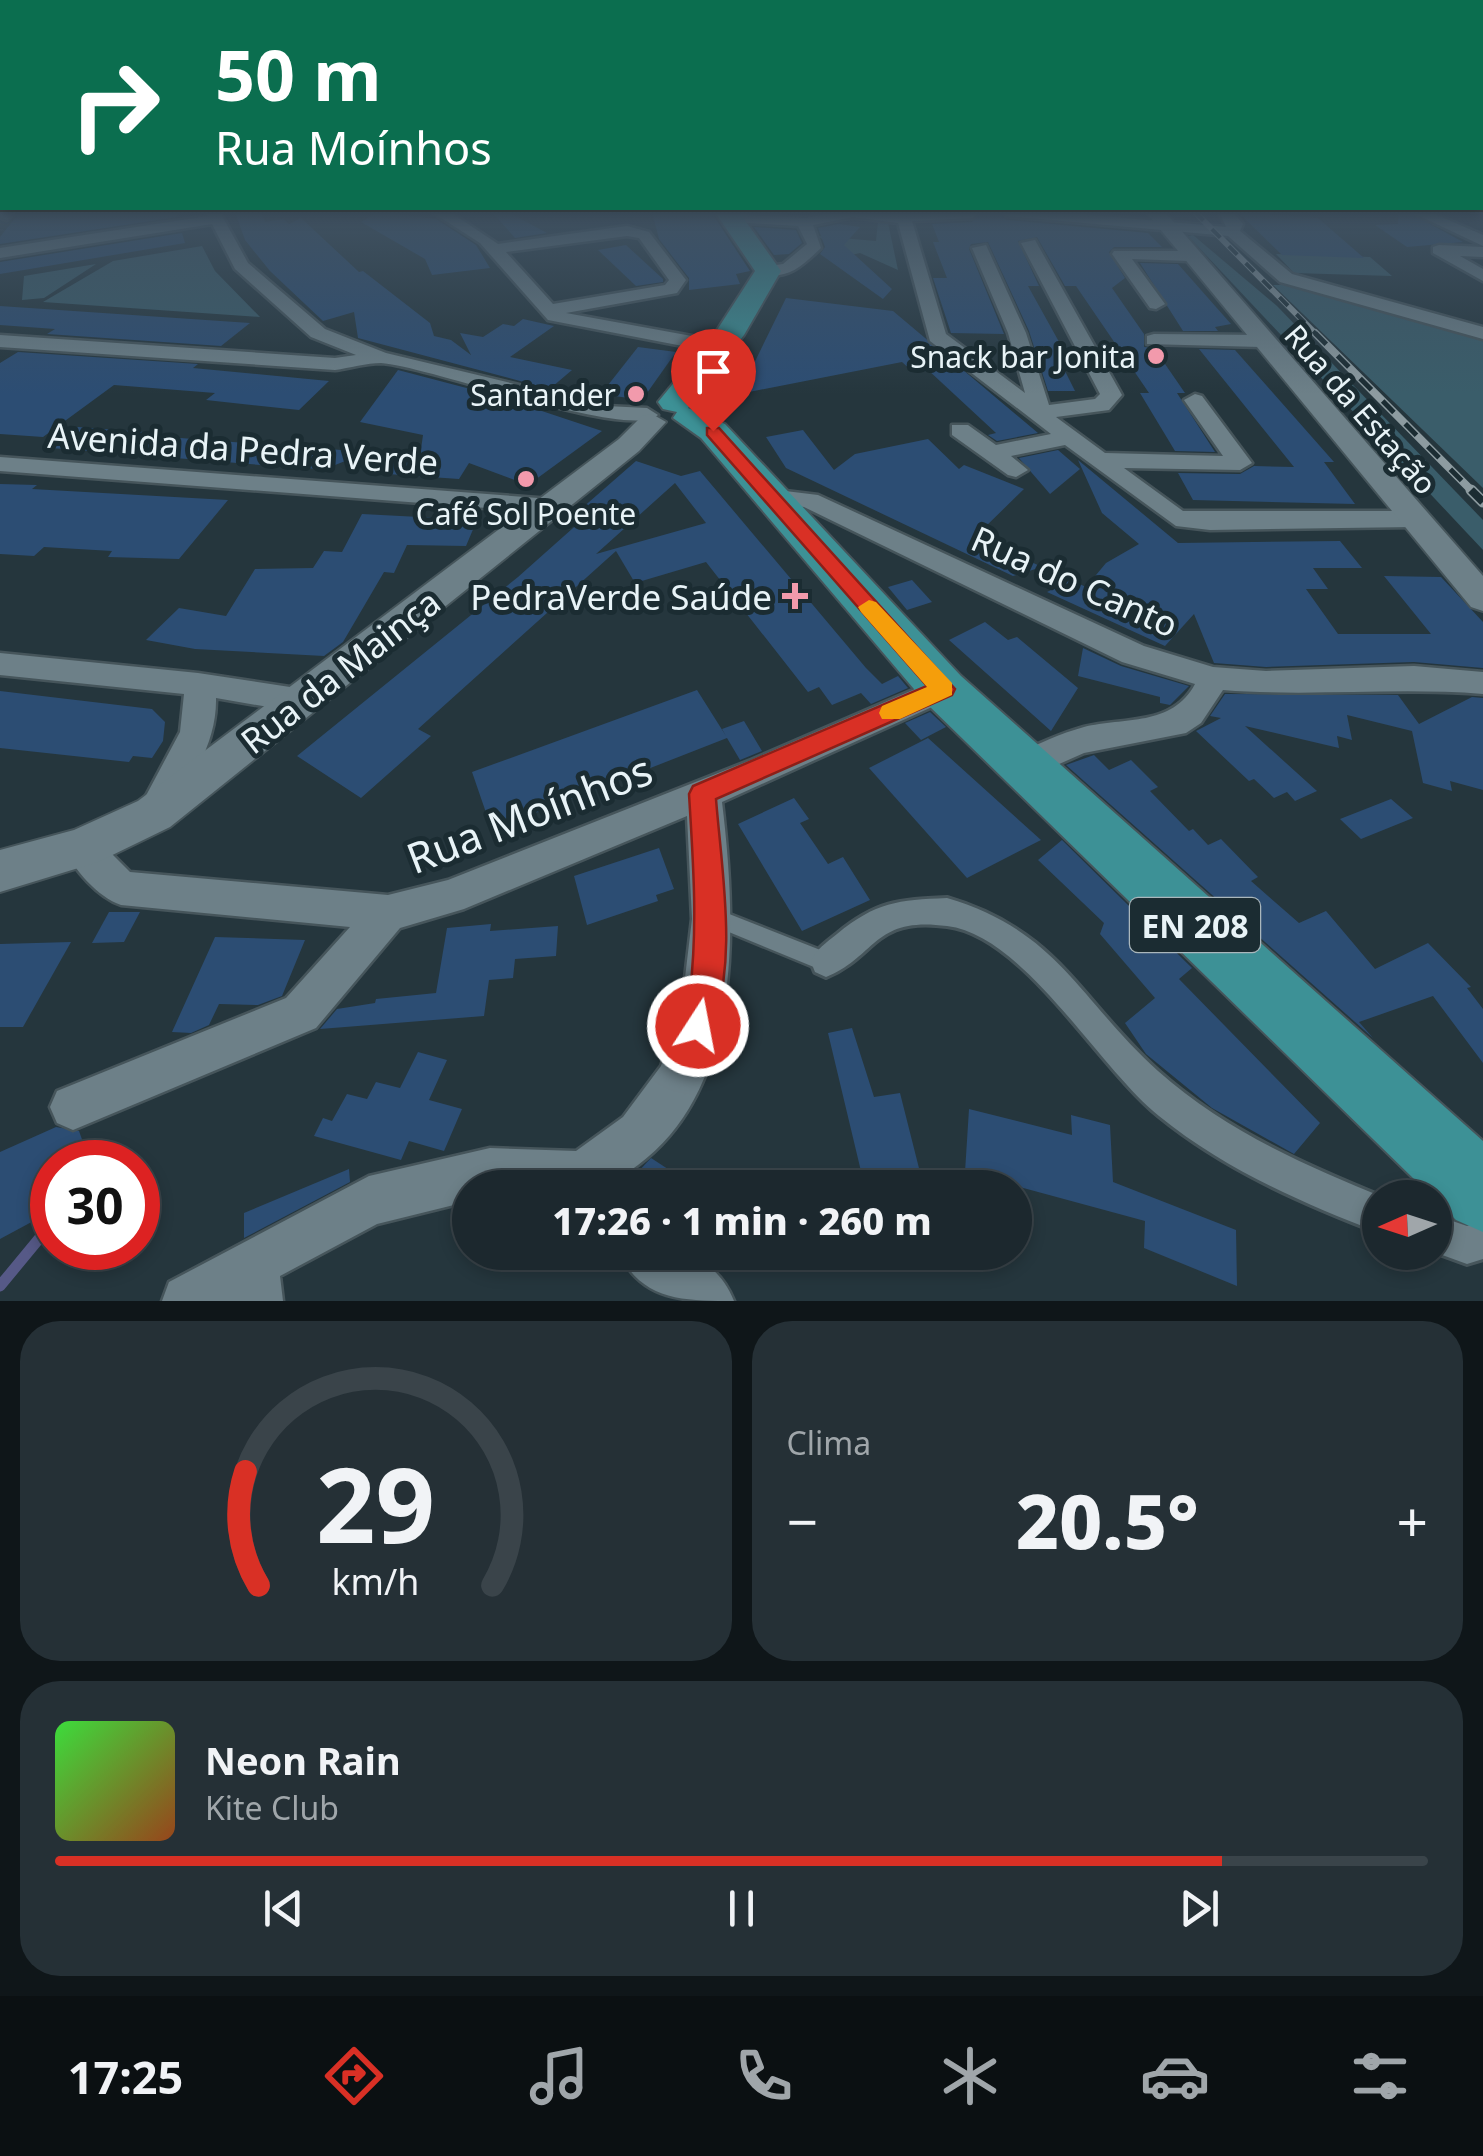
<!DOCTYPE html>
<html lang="pt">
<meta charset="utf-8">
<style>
:root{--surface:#1c282e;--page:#253036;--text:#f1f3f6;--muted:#a0a6aa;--line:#3a444a;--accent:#d93025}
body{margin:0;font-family:"Noto Sans",sans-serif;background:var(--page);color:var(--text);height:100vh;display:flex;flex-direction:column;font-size:38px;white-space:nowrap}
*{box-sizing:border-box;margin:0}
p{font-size:32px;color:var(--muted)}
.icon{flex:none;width:55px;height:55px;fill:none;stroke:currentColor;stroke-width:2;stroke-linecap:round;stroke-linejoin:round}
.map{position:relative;height:1301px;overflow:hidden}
.sheet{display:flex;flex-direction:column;gap:20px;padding:20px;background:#0f1619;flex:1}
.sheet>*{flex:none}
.banner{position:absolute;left:0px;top:0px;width:1485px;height:210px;box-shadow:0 5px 15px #0003,0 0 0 2px var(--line);background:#0b6e4f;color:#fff;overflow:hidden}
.needle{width:65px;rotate:267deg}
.fabs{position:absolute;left:1362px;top:1180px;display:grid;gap:20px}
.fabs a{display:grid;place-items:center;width:90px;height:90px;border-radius:50%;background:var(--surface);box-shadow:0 5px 15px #0003,0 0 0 2px var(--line);font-size:50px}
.speed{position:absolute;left:30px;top:1140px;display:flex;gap:20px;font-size:50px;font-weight:700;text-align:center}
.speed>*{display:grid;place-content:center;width:130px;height:130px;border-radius:50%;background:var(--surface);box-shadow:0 5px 15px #0003,0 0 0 2px var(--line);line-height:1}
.speed .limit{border:15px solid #d22;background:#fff;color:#111}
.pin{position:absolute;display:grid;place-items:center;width:85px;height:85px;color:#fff;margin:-102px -42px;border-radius:50% 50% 50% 0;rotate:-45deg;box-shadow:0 0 10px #0007}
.pin .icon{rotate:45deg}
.me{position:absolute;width:110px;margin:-55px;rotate:11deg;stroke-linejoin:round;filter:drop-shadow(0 0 8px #0008)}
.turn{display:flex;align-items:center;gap:35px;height:210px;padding:0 50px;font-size:45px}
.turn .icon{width:130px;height:130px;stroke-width:2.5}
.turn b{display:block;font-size:70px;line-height:85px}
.big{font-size:75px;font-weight:800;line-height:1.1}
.sheet .widget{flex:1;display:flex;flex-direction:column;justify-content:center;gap:15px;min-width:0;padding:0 35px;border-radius:40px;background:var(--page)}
.sheet .dial{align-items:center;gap:0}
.dial svg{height:260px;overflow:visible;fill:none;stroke:var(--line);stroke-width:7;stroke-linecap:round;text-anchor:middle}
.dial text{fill:var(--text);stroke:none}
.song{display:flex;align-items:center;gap:30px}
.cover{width:120px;height:120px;border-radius:15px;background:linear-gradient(135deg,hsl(120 70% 55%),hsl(20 70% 35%))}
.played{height:10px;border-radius:5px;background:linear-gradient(90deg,var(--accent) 85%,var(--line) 85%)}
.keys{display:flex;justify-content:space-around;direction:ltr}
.heat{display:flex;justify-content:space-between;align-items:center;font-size:55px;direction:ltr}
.sheet .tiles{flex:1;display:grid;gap:20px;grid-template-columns:1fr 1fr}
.widget:last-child{grid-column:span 2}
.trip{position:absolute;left:452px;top:1170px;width:580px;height:100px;border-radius:50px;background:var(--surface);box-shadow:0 5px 15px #0003,0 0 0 2px var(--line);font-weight:800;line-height:100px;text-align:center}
.tab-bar{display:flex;height:160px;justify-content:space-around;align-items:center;background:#0b1012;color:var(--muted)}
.tab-bar .icon{width:70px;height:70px}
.tab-bar .active{color:var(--accent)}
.tab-bar b{font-size:45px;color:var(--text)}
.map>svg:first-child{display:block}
</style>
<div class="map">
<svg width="1483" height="1301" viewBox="0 0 1483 1301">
<rect width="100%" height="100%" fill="#25363d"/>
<g fill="#3a5d6a">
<polygon points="859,218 887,218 898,270 860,253 847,256 818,236 876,241 878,222"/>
<polygon points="1193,235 1277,306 1483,520 1483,550 1188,236"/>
<polygon points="202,246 215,271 260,317 43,302 113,261"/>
<polygon points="1276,254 1370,257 1392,276 1294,273"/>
<polygon points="96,264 44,298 22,300 24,276"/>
<polygon points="1273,285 1290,285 1483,334 1483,488"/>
</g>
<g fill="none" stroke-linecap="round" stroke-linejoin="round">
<polyline stroke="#565987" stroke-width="11" points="0,1286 52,1223"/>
</g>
<g fill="#2c4d73" fill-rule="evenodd">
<polygon points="20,212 176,212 177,217 0,244 0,237"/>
<polygon points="235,212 261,212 265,222 283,219 289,224 301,218 359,272 363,271 430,323 434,336 451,340 471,355 460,333 483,337 503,324 514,326 523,319 554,326 510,357 572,370 552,387 535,385 358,338 354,312 323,321 270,271 245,240"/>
<polygon points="378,212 436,219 476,245 490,268 432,275 425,259 361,222"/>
<polygon points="492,212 508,212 547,233 515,238"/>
<polygon points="652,212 711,212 750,271 736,274 740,284 689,290 689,278 659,239"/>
<polygon points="982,212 996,212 1007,220 1148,233 1162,247 1114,247 1109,252 1125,278 1112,288 1144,334 1144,347 1154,348 1185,393 1177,393 1215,452 1175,451 1140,393 1149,393 1076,286 1065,286 1037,237 1018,241 1039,286 1028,286 1063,349 1056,349 1057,355 1075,391 1048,391 1029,331 988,242 971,244 969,249 1004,334 951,333 933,278 947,278 933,242 939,242 932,224 972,222"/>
<polygon points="1238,212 1318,218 1364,258 1282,255"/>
<polygon points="1398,212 1408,212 1463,242 1407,247 1375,225 1398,224"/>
<polygon points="839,224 860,227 844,245 892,289 883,299 820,254 825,247 818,228"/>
<polygon points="754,227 796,230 802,243 789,254 774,255"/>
<polygon points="182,233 185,243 0,274 0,262"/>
<polygon points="626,245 663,279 663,282 636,286 598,250"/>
<polygon points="1140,263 1178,264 1231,324 1215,327 1218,331 1183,331"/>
<polygon points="786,298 893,311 1038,433 997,441 988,435 996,433 927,369 913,372 902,362 739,394"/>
<polygon points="0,306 103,313 250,323 221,346 47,334 55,329 0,325"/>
<polygon points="638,347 676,352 642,400 601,394"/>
<polygon points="1199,349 1235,350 1334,462 1324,462 1355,504 1193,500 1178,473 1240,474 1254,466 1294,467"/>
<polygon points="18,352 198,364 193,368 329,381 299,410 206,400 215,393 114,385 43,437 0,434 0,363"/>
<polygon points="398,370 497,396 602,431 528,485 469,463 459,479 373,473 388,454 420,456 423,435 360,422"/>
<polygon points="78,427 157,433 154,436 368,452 325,469 301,468 284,455 273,466 51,448"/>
<polygon points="803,430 834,470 855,454 928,439 959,469 964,465 1024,489 980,532 1031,555 1027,560 1042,567 1013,576 786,468 766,437"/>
<polygon points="1058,450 1080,469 1050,494 1019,458"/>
<polygon points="1078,460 1178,543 1340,541 1362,568 1313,568 1328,589 1306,589 1338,634 1431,634 1384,576 1441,577 1483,622 1483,668 1414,662 1266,667 1214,663 1194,614 1165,646 1047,592 1071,580 1086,587 1106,563 1139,544 1102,513"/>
<path d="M636,461L681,476L700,471L866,668L882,684L898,676L908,688L871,704L861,693L832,705L819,687L808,692L706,562L635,583L616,551L418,729L431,736L361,798L297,756L518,577L591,512L581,509ZM675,483L706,523L596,554Z"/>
<polygon points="0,484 37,485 32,489 228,500 179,559 108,557 112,551 44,547 34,556 0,554"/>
<polygon points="362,514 477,520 466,546 407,545 394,573 384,572 343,642 324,656 195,649 146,640 179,608 226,616 255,569 313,568 324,551 342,552"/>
<polygon points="912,580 932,602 907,610 888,587"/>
<polygon points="985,622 1008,640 1017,637 1078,688 1051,731 949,640"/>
<polygon points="1083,648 1121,666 1189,686 1170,705 1160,703 1160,697 1078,676"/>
<polygon points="697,690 726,736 722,729 744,721 762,751 740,760 727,738 492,830 472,772"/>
<polygon points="0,691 152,709 165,722 163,741 152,758 133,756 129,762 0,748"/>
<polygon points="1225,694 1398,695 1419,724 1472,697 1483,698 1483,790 1450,781 1452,791 1423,783 1412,731 1347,715 1352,740 1337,736 1339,748 1245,726 1317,791 1295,801 1287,792 1274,798 1254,779 1249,781 1196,731 1221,718 1210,716"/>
<polygon points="930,712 946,727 921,740 905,723"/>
<polygon points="928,738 1041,840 967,878 869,768"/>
<polygon points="1094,755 1109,770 1131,760 1158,787 1150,791 1189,831 1193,829 1208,845 1221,839 1258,877 1251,881 1299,923 1326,911 1375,969 1428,943 1471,987 1467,988 1483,1009 1483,1063 1433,996 1359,1022 1373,1038 1066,765"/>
<polygon points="794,798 809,819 800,823 828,864 843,857 870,900 802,931 738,824"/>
<polygon points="1391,799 1413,818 1361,839 1340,819"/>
<polygon points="1062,840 1192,968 1179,979 1320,1123 1294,1154 1212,1108 1146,1054 1125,1023 1155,998 1100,934 1104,923 1038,860"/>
<polygon points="659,848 674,889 656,895 658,901 587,925 574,876"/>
<polygon points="109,912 140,912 124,942 92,943"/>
<polygon points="491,924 490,931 558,926 556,956 515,959 513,978 489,980 484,1016 320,1029 337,1009 375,1003 376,999 436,993 447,928"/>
<polygon points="215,937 305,940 282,996 258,1005 219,1004 209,1025 191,1033 172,1032"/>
<polygon points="71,942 23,1027 0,1027 0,944"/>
<polygon points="852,1028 874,1097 900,1093 924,1188 865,1188 828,1033"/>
<polygon points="418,1052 447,1060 429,1100 462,1109 444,1151 409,1141 401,1160 314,1136 323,1118 332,1121 347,1094 367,1099 376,1082 400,1088"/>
<polygon points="969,1109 1072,1135 1071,1115 1110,1125 1113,1182 1236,1230 1237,1286 1144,1248 1145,1221 965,1172"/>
<polygon points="56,1127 79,1131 90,1162 52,1162 52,1211 0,1239 0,1152"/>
<polygon points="651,1158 697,1188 623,1188"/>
<polygon points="349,1169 350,1182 244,1238 244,1213"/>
</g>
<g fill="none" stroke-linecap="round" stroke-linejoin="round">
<defs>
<polygon id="service" points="714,908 833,955 836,962 833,969 826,972 707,923 704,917 707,911"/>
<g id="pedestrian">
<path d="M947,898C1059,931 1079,1000 1158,1071C1224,1130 1304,1165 1385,1198H1380V1233C1302,1203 1224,1169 1159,1116C1098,1067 1024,935 947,926C873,916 877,956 826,977L815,972L811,962C816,949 826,943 837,934C876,902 898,900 947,898Z"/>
<polygon points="1435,1215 1467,1226 1483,1221 1483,1259 1467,1264 1434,1252"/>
</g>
<g id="minor">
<polygon points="2,212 16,212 7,220 0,217"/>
<path d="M206,212H220L248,263L325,329L386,353L606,406L647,408L658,415C631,441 428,366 381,363C367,363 349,368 335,370L0,347V335L335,358L356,355L311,337L235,269L212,224L0,258V248L208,216Z"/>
<path d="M432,212H450L498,244L627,226L649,232L686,280L677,293L566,313L719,341L729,347L719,353L548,320L480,243ZM627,236L639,238L669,280L665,285L553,304L506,252Z"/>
<path d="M835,212H978L972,218L912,221L946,334L1025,393L1008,333L972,248L986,245L1026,333L1049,405L1095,399L1100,394L1021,243L1035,240L1122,395L1109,410L1056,417L1105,453L1223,456L1184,400L1195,394L1202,396L1252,463L1240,470L1124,468L1183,511H1413L1426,519L1413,527L1210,530L1176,526L1065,445L1011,456L1028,470L1016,477L1008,475L952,435V425H968L996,445L1051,434L930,341L898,223L853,217L813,225L821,248C802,266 789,279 762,275V267L783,264L807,244L798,226L731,222L724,218L731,214L806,218Z"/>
<polygon points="1000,212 1057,212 1226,227 1220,214 1233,212 1243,224 1240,231 1292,274 1483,327 1483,339 1280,282 1228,236 1007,216"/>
<polygon points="1411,212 1430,212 1483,235 1483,246"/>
<polygon points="1439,245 1483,247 1483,257 1460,256 1483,269 1483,281 1433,253 1433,247"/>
<polygon points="1114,251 1189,251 1197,256 1189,261 1132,259 1165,304 1156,309 1150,308 1112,254"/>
<polygon points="1154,334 1261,335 1271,341 1261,347 1147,344 1147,336"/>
<polygon points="0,457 551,499 563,506 551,513 0,471"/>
<path d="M769,489L818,495L1144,646L1213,667L1266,671L1414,666L1483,672V694C1396,687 1310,697 1223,690L1201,723L1186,733L1084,753L1023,780L1011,776L1006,766L1011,756C1035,746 1058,734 1084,727C1124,717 1172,727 1195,684L1122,662L804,507L760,501L757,496Z"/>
<path d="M0,653L198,673L303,689L314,693L319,701L314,709L303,713L216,698C217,742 192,778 172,815L159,820L146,815L141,805L180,732L184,694L0,675Z"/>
<path d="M943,677L954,681L959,689L954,697L722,802C736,918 745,1086 638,1165C629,1171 618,1183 607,1187C591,1193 495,1188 470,1188V1201L377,1224L280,1276L283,1301H162L169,1282L369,1176L490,1148L576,1151L623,1117L661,1066L682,1003L692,919L687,816L464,909L400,928L316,1028L73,1130L57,1123L50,1107L57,1091L286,998L350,927L121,905C98,897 74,870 64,848L69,837L82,832L95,837L130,872L388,895L448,880L751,760Z"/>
<path d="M619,1252C668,1252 712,1247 734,1301C685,1301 641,1301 619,1252Z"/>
</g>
<g id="tertiary">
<polygon points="1146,212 1165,212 1483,576 1483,611 1471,607"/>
<polygon points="652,414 666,422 639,451 170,827 98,862 0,892 0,850 74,830 138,801 619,439 642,416"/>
</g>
<polygon id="primary" points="715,212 739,212 781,271 744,335 688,408 725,424 961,676 1483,1141 1483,1232 1456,1220 925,702 701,438 673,418 677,412 663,409 658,402 717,330 755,271"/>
</defs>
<use href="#service" stroke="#46555b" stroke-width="5"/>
<use href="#pedestrian" stroke="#46555b" stroke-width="6"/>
<use href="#minor" stroke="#46555b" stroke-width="5"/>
<use href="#tertiary" stroke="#46555b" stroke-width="4"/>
<use href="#primary" stroke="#46555b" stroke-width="4"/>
<use href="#service" fill="#6d8088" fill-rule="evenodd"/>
<use href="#pedestrian" fill="#6d8088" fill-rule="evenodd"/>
<use href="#minor" fill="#6d8088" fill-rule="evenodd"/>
<use href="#tertiary" fill="#6d8088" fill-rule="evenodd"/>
<use href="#primary" fill="#3d9196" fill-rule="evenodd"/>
<defs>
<polyline id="rail-far2" points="1195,212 1317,335"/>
<polyline id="rail-far1" points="1315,333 1474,493"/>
<polyline id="rail" points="1471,490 1483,502"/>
</defs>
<use href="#rail-far2" stroke="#8d9ba0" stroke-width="6"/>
<use href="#rail-far1" stroke="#8d9ba0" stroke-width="8"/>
<use href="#rail" stroke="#8d9ba0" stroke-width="11"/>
<use href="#rail-far2" stroke="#1b2c32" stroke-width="4" stroke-dasharray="12" stroke-linecap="butt"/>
<use href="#rail-far1" stroke="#1b2c32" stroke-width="5" stroke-dasharray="16" stroke-linecap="butt"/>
<use href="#rail" stroke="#1b2c32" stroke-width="8" stroke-dasharray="21" stroke-linecap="butt"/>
</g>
<linearGradient id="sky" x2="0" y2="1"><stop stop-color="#141e22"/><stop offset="0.54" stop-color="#405262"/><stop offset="1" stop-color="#405262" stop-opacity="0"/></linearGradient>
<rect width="1483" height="394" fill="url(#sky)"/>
<path fill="#d93025" stroke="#8d1f18" stroke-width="2.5" d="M707,428H719L955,689L952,695L716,799C722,875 739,965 709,1037L698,1042L686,1037C679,1021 689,1009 690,992C698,925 693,860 689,794L693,786L927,686L707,435Z"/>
<polygon fill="#f59e0b" points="869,600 876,602 952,683 952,695 900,719 882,719 879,713 882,706 927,687 861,612 858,607"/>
<g fill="#f29aac" stroke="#1b2c32" stroke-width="4">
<circle cx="1156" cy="356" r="10"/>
<circle cx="636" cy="394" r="10"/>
<circle cx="526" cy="479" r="10"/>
<path d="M790 581h10v10h10v10h-10v10h-10v-10h-10v-10h10z"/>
</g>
<g text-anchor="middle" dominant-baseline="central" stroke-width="10" stroke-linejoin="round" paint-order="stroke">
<g font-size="30" fill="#e8f3f7" stroke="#1b2c32" text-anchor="end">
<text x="1136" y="356">Snack bar Jonita</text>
<text x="616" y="394">Santander</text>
<text x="526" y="513" text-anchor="middle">Café Sol Poente</text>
</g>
<g font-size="30" fill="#e8f3f7" stroke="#1b2c32">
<text transform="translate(1361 409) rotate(49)">Rua da Estação</text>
</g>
<rect fill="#1b2c32" stroke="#aab7bc" stroke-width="2.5" x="1130" y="898" width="130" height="54" rx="8"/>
<g font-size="32" font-weight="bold" fill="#e8f3f7">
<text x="1195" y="925">EN 208</text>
</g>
<g font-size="35" fill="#e8f3f7" stroke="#1b2c32">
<text transform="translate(243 448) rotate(4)">Avenida da Pedra Verde</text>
<text transform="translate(1075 581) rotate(24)">Rua do Canto</text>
<text transform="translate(340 671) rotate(-38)">Rua da Mainça</text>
</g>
<g font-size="35" fill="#e8f3f7" stroke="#1b2c32" text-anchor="end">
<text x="772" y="596">PedraVerde Saúde</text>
</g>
<g font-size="42" fill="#e8f3f7" stroke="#1b2c32">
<text transform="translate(529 813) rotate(-21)">Rua Moínhos</text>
</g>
</g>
</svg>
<div class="fabs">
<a><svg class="needle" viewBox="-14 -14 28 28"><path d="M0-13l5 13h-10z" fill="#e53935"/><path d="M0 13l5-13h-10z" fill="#a0a6aa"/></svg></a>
</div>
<div class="speed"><div class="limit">30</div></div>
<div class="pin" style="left:713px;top:431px;background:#d93025"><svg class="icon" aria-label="arrive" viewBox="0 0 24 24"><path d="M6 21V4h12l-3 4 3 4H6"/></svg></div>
<svg class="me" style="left:698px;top:1026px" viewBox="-20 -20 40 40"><circle r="17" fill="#d93025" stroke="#fff" stroke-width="3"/><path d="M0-11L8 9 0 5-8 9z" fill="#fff"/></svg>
<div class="trip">17:26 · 1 min · 260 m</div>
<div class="banner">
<div class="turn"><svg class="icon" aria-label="right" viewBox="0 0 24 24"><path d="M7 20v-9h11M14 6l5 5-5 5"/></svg><div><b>50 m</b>Rua Moínhos</div></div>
</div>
</div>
<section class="sheet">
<div class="tiles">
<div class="widget dial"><svg viewBox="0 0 100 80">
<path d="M14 69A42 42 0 1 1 86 69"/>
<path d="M14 69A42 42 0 0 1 10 34" stroke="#d93025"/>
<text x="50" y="56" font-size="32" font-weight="700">29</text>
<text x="50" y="72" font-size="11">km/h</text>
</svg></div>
<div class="widget"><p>Clima</p>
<div class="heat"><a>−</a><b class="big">20.5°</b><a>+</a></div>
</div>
<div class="widget">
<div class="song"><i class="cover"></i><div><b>Neon Rain</b><p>Kite Club</p></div></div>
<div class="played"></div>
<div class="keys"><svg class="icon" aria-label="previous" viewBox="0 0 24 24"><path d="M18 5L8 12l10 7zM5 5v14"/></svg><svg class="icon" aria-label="pause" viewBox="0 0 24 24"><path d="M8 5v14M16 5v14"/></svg><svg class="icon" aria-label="next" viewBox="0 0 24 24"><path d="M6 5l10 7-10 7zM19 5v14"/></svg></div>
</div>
</div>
</section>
<nav class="tab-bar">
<b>17:25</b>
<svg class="icon active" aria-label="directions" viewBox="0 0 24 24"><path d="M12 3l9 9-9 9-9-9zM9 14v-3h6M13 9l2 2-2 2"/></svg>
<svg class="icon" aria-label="music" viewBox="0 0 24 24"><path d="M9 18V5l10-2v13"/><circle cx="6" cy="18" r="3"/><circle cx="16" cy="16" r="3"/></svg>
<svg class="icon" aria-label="phone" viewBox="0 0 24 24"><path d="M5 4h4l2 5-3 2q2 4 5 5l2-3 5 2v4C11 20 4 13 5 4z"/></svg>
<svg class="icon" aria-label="climate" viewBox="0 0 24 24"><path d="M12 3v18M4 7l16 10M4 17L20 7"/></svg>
<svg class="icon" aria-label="car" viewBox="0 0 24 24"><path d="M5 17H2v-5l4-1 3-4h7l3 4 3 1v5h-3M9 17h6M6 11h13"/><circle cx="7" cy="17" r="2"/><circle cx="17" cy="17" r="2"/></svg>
<svg class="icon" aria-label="filters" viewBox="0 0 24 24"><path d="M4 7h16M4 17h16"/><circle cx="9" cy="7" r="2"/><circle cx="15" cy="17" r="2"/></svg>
</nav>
